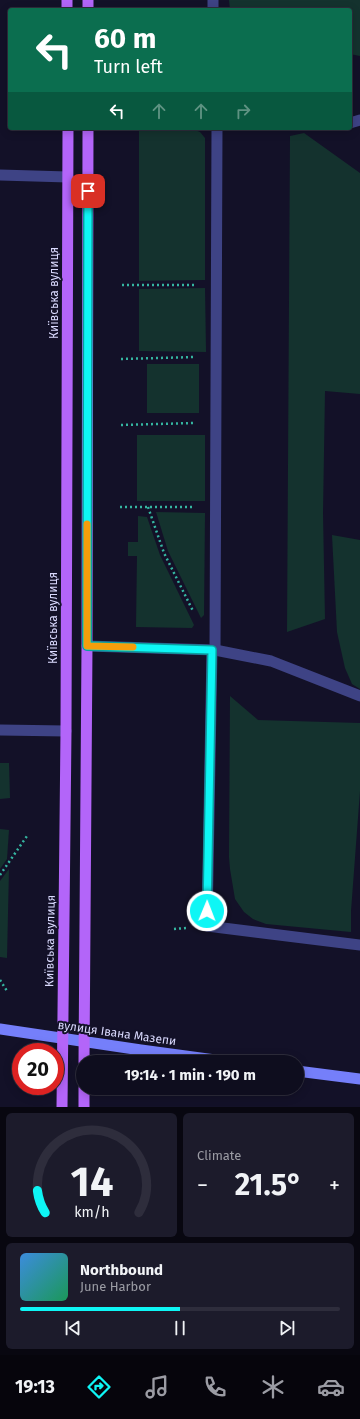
<!DOCTYPE html>
<meta charset="utf-8">
<style>
:root{--surface:#0e0d1e;--page:#1c1b2b;--text:#f1f3f6;--muted:#9b9ca4;--line:#2e2d3c;--accent:#0ef6f5}
body{margin:0;font-family:"Fira Sans",sans-serif;background:var(--page);color:var(--text);height:100vh;display:flex;flex-direction:column;font-size:15px;white-space:nowrap}
*{box-sizing:border-box;margin:0}
p{font-size:13px;color:var(--muted)}
.icon{flex:none;width:22px;height:22px;fill:none;stroke:currentColor;stroke-width:2;stroke-linecap:round;stroke-linejoin:round}
.map{position:relative;height:1107px;overflow:hidden}
.sheet{display:flex;flex-direction:column;gap:6px;padding:6px;background:#080710;flex:1}
.sheet>*{flex:none}
.top-card{position:absolute;left:8px;top:8px;width:344px;height:122px;border-radius:4px;box-shadow:0 2px 10px #0003,0 0 0 1px var(--line);background:#0b6e4f;color:#fff;overflow:hidden}
.speed{position:absolute;left:12px;top:1043px;display:flex;gap:8px;font-size:20px;font-weight:700;text-align:center}
.speed>*{display:grid;place-content:center;width:52px;height:52px;border-radius:50%;background:var(--surface);box-shadow:0 2px 10px #0003,0 0 0 1px var(--line);line-height:1}
.speed .limit{border:6px solid #d22;background:#fff;color:#111}
.pin{position:absolute;display:grid;place-items:center;width:34px;height:34px;color:#fff;margin:-17px;border-radius:8px;box-shadow:0 2px 6px #0006}
.me{position:absolute;width:44px;margin:-22px;rotate:1deg;stroke-linejoin:round;filter:drop-shadow(0 0 3px #0008)}
.turn{display:flex;align-items:center;gap:14px;height:84px;padding:0 20px;font-size:18px}
.turn .icon{width:52px;height:52px;stroke-width:2.5}
.turn b{display:block;font-size:28px;line-height:34px}
.lanes{display:flex;align-items:center;height:38px;padding:0 20px;background:#0003;justify-content:center;gap:20px;direction:ltr}
.lanes .off{opacity:.35}
.big{font-size:30px;font-weight:700;line-height:1.1}
.sheet .card{flex:1;display:flex;flex-direction:column;justify-content:center;gap:6px;min-width:0;padding:0 14px;border-radius:6px;background:var(--page)}
.sheet .dial{align-items:center;gap:0}
.dial svg{height:104px;overflow:visible;fill:none;stroke:var(--line);stroke-width:7;stroke-linecap:round;text-anchor:middle}
.dial text{fill:var(--text);stroke:none}
.song{display:flex;align-items:center;gap:12px}
.cover{width:48px;height:48px;border-radius:6px;background:linear-gradient(135deg,hsl(210 70% 55%),hsl(150 70% 35%))}
.played{height:4px;border-radius:2px;background:linear-gradient(90deg,var(--accent) 50%,var(--line) 50%)}
.keys{display:flex;justify-content:space-around;direction:ltr}
.heat{display:flex;justify-content:space-between;align-items:center;font-size:22px;direction:ltr}
.sheet .tiles{flex:1;display:grid;gap:6px;grid-template-columns:1fr 1fr}
.card:last-child{grid-column:span 2}
.trip{position:absolute;left:76px;top:1055px;width:228px;height:40px;border-radius:20px;background:var(--surface);box-shadow:0 2px 10px #0003,0 0 0 1px var(--line);font-weight:700;line-height:40px;text-align:center}
.menu{display:flex;height:64px;justify-content:space-around;align-items:center;background:#06050c;color:var(--muted)}
.menu .icon{width:28px;height:28px}
.menu .active{color:var(--accent)}
.menu b{font-size:18px;color:var(--text)}
.map>svg:first-child{display:block}
</style>
<div class="map">
<svg width="360" height="1107" viewBox="0 0 360 1107">
<rect width="100%" height="100%" fill="#131128"/>
<g fill="#14322e">
<polygon points="229,0 360,0 360,56 350,54 350,10 230,10"/>
<polygon points="139,130 195,130 200,132 205,138 205,280 139,281"/>
<polygon points="304,133 360,173 360,394 325,391 323,513 325,619 287,632 290,136"/>
<polygon points="205,288 206,352 139,351 139,289"/>
<rect x="147" y="364" width="52" height="49"/>
<rect x="137" y="435" width="68" height="66"/>
<polygon points="156,512 205,513 204,615 201,618 168,551"/>
<polygon points="138,516 147,517 160,555 194,625 192,628 136,627 137,556 128,556 128,542 138,542"/>
<polygon points="332,535 360,540 360,689 352,684 345,668 337,632"/>
<polygon points="230,696 258,720 360,723 360,791 351,911 351,932 266,924 253,919 244,912 235,899 230,869 229,857"/>
<polygon points="0,763 9,763 10,798 0,799"/>
<polygon points="0,829 9,830 7,859 0,869"/>
<polygon points="9,869 7,958 0,957 0,881"/>
</g>
<g fill="none" stroke-linecap="round" stroke-linejoin="round">
<g stroke="#35b6a1" stroke-width="2.5" stroke-dasharray="2 3" stroke-linecap="butt">
<polyline points="122,285 195,285"/>
<polyline points="121,359 195,357"/>
<polyline points="121,425 194,423"/>
<polyline points="120,507 194,507"/>
<polyline points="148,507 164,553 193,611"/>
<polyline points="0,875 27,836"/>
<polyline points="174,929 186,928"/>
<polyline points="0,980 7,991"/>
</g>
<g stroke="#3e4385" stroke-width="11">
<polyline points="213,10 213,0"/>
<polyline points="350,123 360,120"/>
<polyline points="0,175 68,177"/>
<polyline points="87,646 215,650 271,661 360,696"/>
<polyline points="212,650 207,926 360,945"/>
<polyline points="215,650 217,128"/>
<polyline points="0,730 66,731"/>
</g>
<g stroke="#757ffa" stroke-width="11">
<polyline points="0,1029 141,1050 230,1062"/>
<polyline points="297,1071 360,1079"/>
</g>
<g stroke="#b365f9" stroke-width="11">
<polyline points="67,0 67,10"/>
<polyline points="88,10 88,0"/>
<polyline points="84,1062 87,646 88,128"/>
<polyline points="62,1107 66,731 68,128"/>
<polyline points="84,1107 84,1088"/>
</g>
</g>
<g fill="none" stroke-linecap="round" stroke-linejoin="round">
<defs>
<polyline id="route" points="88,191 87,646 212,650 207,911"/>
</defs>
<use href="#route" stroke="#09a09f" stroke-width="10"/>
<use href="#route" stroke="#0ef6f5" stroke-width="7"/>
<polyline stroke="#f59e0b" stroke-width="7" points="87,524 87,646 133,647"/>
</g>
<g text-anchor="middle" dominant-baseline="central" stroke-width="4" stroke-linejoin="round" paint-order="stroke">
<g font-size="12" fill="#dadafe" stroke="#131128">
<text transform="translate(54 293) rotate(-90)">Київська вулиця</text>
<text transform="translate(53 618) rotate(-90)">Київська вулиця</text>
<text transform="translate(50 941) rotate(-89)">Київська вулиця</text>
<text transform="translate(117 1033) rotate(8)">вулиця Івана Мазепи</text>
</g>
</g>
</svg>
<div class="speed"><div class="limit">20</div></div>
<div class="pin" style="left:88px;top:191px;background:#d93025"><svg class="icon" aria-label="arrive" viewBox="0 0 24 24"><path d="M6 21V4h12l-3 4 3 4H6"/></svg></div>
<svg class="me" style="left:207px;top:911px" viewBox="-20 -20 40 40"><circle r="17" fill="#0ef6f5" stroke="#fff" stroke-width="3"/><path d="M0-11L8 9 0 5-8 9z" fill="#fff"/></svg>
<div class="trip">19:14 · 1 min · 190 m</div>
<div class="top-card">
<div class="turn"><svg class="icon" aria-label="left" viewBox="0 0 24 24"><path d="M17 20v-9H6M10 6l-5 5 5 5"/></svg><div><b>60 m</b>Turn left</div></div>
<div class="lanes"><svg class="icon" aria-label="left" viewBox="0 0 24 24"><path d="M17 20v-9H6M10 6l-5 5 5 5"/></svg><svg class="icon off" aria-label="ahead" viewBox="0 0 24 24"><path d="M12 20V5M6 11l6-6 6 6"/></svg><svg class="icon off" aria-label="ahead" viewBox="0 0 24 24"><path d="M12 20V5M6 11l6-6 6 6"/></svg><svg class="icon off" aria-label="right" viewBox="0 0 24 24"><path d="M7 20v-9h11M14 6l5 5-5 5"/></svg></div>
</div>
</div>
<section class="sheet">
<div class="tiles">
<div class="card dial"><svg viewBox="0 0 100 80">
<path d="M14 69A42 42 0 1 1 86 69"/>
<path d="M14 69A42 42 0 0 1 8 52" stroke="#0ef6f5"/>
<text x="50" y="56" font-size="32" font-weight="700">14</text>
<text x="50" y="72" font-size="11">km/h</text>
</svg></div>
<div class="card"><p>Climate</p>
<div class="heat"><a>−</a><b class="big">21.5°</b><a>+</a></div>
</div>
<div class="card">
<div class="song"><i class="cover"></i><div><b>Northbound</b><p>June Harbor</p></div></div>
<div class="played"></div>
<div class="keys"><svg class="icon" aria-label="previous" viewBox="0 0 24 24"><path d="M18 5L8 12l10 7zM5 5v14"/></svg><svg class="icon" aria-label="pause" viewBox="0 0 24 24"><path d="M8 5v14M16 5v14"/></svg><svg class="icon" aria-label="next" viewBox="0 0 24 24"><path d="M6 5l10 7-10 7zM19 5v14"/></svg></div>
</div>
</div>
</section>
<nav class="menu">
<b>19:13</b>
<svg class="icon active" aria-label="directions" viewBox="0 0 24 24"><path d="M12 3l9 9-9 9-9-9zM9 14v-3h6M13 9l2 2-2 2"/></svg>
<svg class="icon" aria-label="music" viewBox="0 0 24 24"><path d="M9 18V5l10-2v13"/><circle cx="6" cy="18" r="3"/><circle cx="16" cy="16" r="3"/></svg>
<svg class="icon" aria-label="phone" viewBox="0 0 24 24"><path d="M5 4h4l2 5-3 2q2 4 5 5l2-3 5 2v4C11 20 4 13 5 4z"/></svg>
<svg class="icon" aria-label="climate" viewBox="0 0 24 24"><path d="M12 3v18M4 7l16 10M4 17L20 7"/></svg>
<svg class="icon" aria-label="car" viewBox="0 0 24 24"><path d="M5 17H2v-5l4-1 3-4h7l3 4 3 1v5h-3M9 17h6M6 11h13"/><circle cx="7" cy="17" r="2"/><circle cx="17" cy="17" r="2"/></svg>
</nav>
